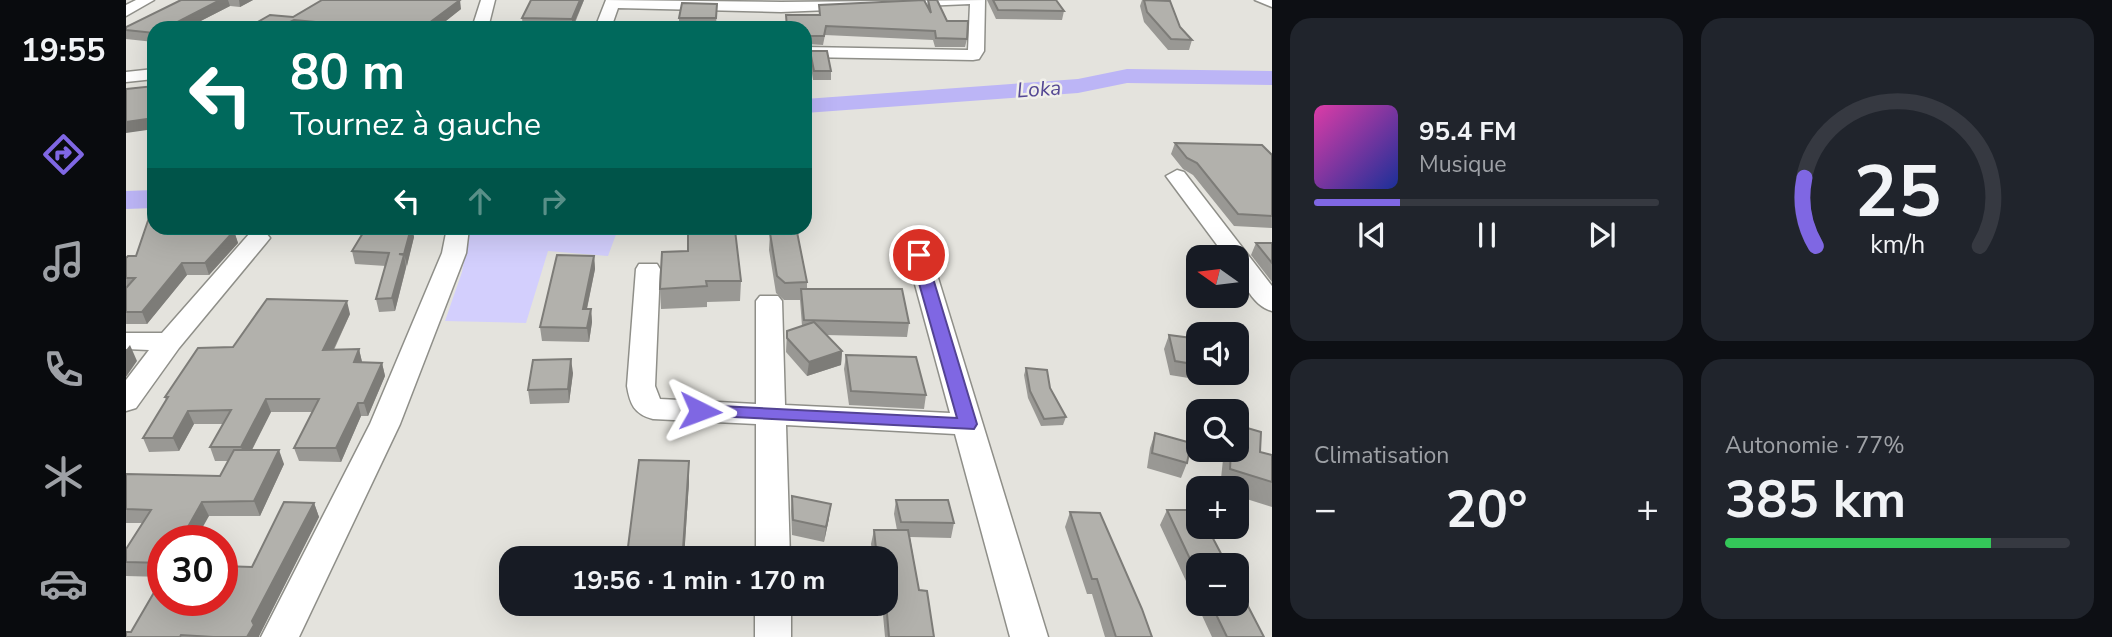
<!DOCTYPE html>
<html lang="fr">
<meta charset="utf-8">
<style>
:root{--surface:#171b24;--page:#20242c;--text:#f1f3f6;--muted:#9ea1a6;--line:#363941;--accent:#7f67e3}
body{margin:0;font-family:"Nunito Sans",sans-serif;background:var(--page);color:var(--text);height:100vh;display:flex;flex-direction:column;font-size:26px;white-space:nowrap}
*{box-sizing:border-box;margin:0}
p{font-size:23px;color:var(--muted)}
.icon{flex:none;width:38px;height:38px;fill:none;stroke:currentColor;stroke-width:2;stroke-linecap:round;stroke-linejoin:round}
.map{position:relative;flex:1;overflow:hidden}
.side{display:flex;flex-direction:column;gap:18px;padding:18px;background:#0d0f14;width:840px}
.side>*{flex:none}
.banner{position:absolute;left:21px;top:21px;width:665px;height:214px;border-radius:21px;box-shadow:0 7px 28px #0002;background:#00695c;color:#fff;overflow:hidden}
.needle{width:46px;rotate:284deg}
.fabs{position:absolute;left:1060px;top:245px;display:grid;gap:14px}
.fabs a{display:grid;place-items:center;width:63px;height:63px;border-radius:14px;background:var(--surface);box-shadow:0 7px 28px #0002;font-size:35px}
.speed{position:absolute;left:21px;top:525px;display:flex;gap:14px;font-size:35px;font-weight:700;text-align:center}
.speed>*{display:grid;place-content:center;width:91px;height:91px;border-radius:50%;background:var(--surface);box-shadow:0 7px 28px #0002;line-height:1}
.speed .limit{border:10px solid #d22;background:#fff;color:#111}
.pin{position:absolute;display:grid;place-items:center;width:60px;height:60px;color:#fff;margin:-30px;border:4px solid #fff;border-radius:50%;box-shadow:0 2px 7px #0007}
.me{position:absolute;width:77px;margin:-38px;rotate:93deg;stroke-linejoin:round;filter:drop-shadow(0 0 5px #0008)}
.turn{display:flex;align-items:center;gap:24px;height:147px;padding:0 28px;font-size:32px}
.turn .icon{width:91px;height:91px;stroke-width:2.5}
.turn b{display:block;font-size:49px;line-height:60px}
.lanes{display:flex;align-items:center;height:66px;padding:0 28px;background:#0003;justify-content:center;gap:35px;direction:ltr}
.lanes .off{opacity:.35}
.big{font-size:52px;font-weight:700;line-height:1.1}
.side .widget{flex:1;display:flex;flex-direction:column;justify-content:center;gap:10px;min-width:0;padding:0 24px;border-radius:21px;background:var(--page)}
.side .dial{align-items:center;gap:0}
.dial svg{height:182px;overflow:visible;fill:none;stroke:var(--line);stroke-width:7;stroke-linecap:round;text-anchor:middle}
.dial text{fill:var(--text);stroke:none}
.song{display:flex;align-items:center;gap:21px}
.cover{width:84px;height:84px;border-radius:10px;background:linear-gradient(135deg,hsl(320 70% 55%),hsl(230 70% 35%))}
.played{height:7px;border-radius:4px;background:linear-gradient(90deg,var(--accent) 25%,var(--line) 25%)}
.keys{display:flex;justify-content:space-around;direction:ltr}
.heat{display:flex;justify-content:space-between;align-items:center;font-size:38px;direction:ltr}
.charge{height:10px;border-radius:5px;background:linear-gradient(90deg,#34c759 77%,var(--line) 0)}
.side .tiles{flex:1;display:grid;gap:18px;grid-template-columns:repeat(2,1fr)}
.trip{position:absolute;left:373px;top:546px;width:399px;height:70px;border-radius:21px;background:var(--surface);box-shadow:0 7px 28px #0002;font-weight:700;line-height:70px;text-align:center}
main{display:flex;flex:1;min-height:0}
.tab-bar{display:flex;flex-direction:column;width:126px;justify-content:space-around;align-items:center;background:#090b0e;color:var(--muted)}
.tab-bar .icon{width:49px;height:49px}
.tab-bar .selected{color:var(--accent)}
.tab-bar b{font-size:32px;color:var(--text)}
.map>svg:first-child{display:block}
</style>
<main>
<nav class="tab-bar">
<b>19:55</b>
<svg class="icon selected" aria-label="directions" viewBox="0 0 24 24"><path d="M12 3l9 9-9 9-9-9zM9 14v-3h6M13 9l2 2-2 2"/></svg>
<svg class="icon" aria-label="music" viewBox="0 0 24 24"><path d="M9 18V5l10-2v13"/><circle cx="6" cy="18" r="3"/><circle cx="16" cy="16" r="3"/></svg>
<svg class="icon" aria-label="phone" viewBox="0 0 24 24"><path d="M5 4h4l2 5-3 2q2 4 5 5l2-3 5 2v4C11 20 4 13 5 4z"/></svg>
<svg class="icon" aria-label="climate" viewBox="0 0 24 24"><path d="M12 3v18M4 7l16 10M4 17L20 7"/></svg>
<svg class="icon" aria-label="car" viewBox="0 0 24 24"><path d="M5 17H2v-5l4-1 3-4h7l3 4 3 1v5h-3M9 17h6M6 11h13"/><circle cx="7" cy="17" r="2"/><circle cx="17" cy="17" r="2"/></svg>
</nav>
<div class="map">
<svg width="1146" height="637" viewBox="0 0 1146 637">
<rect width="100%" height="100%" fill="#e4e3dd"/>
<polygon fill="#d3cffd" points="344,228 530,228 492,229 482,256 422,251 400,323 319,321 336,272"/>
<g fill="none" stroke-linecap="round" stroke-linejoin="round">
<g fill="#bcb5f6" fill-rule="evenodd">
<polygon points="1001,69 1146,71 1146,85 1001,83 952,93 679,113 679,99 952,79"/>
<polygon points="28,190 28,208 0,209 0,191"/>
</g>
<defs>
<g id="minor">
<polygon points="10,0 28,0 0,16 0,5"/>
<polygon points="355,0 369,0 362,28 346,28"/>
<polygon points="480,0 655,2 859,0 858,51 853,59 847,60 679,57 679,47 842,50 844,4 655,12 492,8 485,28 469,28"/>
<polygon points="1129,0 1146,0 1146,7"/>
<polygon points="28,69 28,79 0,82 0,72"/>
<path d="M1051,170L1058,172L1146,286V311C1126,306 1111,276 1111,257H1100L1040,176Z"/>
<polygon points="321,228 343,228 340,253 274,424 173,637 135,637 244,424 316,253"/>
<polygon points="132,231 140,233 144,238 140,243 53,348 10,408 0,411 0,380 23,350 0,349 0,333 36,333 124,233"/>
<path d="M793,248L801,250L805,255L922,637H884L829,434L660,425L664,558H630V424L527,419C508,414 504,404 501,386L510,269L513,264H531L534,269L529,386L534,399L630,404V301L634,296H652L656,301L659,405L824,413L781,255L785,250Z"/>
<rect x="629" y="604" width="36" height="33"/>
</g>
</defs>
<use href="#minor" stroke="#8f8f89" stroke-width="3"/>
<use href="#minor" fill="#fff" fill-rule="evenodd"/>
</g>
<g fill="#999894">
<polygon points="55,0 127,0 114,7 104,6 61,28 28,28 28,42 0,39 0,27"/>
<polygon points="458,0 447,28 397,28 396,18"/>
<polygon points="802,0 821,21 841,39 839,47 809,47 807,40 699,35 697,45 681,44 680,39 679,39 679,28 660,28 660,15 693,15 693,5 801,7"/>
<polygon points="861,0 930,0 938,11 936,20 870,19"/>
<polygon points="1016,0 1038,0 1054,27 1066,40 1063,50 1042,50 1018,22 1014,6"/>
<polygon points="591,4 590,27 553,27 553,18"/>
<polygon points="335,9 311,28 121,28 167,17"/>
<polygon points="684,51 705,71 705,80 687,80 684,60"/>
<polygon points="1049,143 1146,155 1146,228 1108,226 1067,175 1057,169 1045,154"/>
<polygon points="28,228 49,228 49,229 75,232 108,231 112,243 83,275 61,275 21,324 0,324 0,258 10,256"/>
<polygon points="240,228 286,228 288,237 269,311 253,312 250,299 260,266 229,264 226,251"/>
<polygon points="644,233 681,282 681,289 783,323 781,337 700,335 716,351 715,365 681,376 660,352 661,331 676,326 674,300 658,300 650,293 643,250"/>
<polygon points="1130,243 1146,243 1146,282 1125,255"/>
<polygon points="562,251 615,281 614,301 581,302 581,307 535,309 534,289"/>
<polygon points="468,256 469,269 461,309 465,309 466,322 463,342 416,341 414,327"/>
<polygon points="224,314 208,350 233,349 236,362 256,363 259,376 242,416 235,416 215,462 173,461 168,448 186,412 145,412 126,450 158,464 134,516 83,516 37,541 37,577 0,576 0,549 16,523 0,523 0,474 94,476 102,461 89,461 84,447 97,424 68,424 53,451 23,452 17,438 40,401 39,397 107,347"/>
<polygon points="1043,335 1073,339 1073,373 1084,373 1081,381 1044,375 1038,349"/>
<polygon points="720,355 800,395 798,409 723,405 718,369"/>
<polygon points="900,368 924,388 940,417 937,425 915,426 902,398 898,375"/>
<polygon points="447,373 443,403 404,404 402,390"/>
<polygon points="1029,433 1061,463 1055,478 1021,468 1024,448"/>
<polygon points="1098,450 1134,452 1146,455 1146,507 1111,496 1111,488 1094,488"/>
<polygon points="563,461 563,482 558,558 503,558 502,547"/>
<polygon points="666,496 703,518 698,542 666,535 665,511"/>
<polygon points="770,500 828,523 825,538 784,537 793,590 808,637 759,637 756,604 760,604 760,558 747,558 745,544 748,530 771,530 768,514"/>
<polygon points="188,503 193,517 133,636 133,637 0,637 5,632 126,567"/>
<polygon points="1041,510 1073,565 1073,604 1111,604 1138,637 1086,637 1034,525"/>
<polygon points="944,512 1026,637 979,637 966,594 961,594 939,527"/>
</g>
<g fill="#7d7c78">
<polygon points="94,0 102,0 104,6 61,28 40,28"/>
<polygon points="113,0 127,0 114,7"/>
<polygon points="334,0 335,9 311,28 299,28 299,26"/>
<polygon points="454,0 458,0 446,28 446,19"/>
<polygon points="168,20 170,28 152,28"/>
<polygon points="28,118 28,129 0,133 0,122"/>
<polygon points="285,228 286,228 288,237 281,266 278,254"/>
<polygon points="108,231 112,243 83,275 79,263"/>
<polygon points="278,255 280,267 269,311 266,298"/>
<polygon points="468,256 469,269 458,322 457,309"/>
<polygon points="56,263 61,275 21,324 16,312"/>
<polygon points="221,301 224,314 201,363 197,350"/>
<polygon points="465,309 466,322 463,342 461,328"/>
<polygon points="4,345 11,361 0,377 0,350"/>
<polygon points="233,349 236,362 228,362"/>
<polygon points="716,351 715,365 681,376 683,362"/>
<polygon points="445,359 447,373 443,403 442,389"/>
<polygon points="256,363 259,376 242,416 238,403"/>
<polygon points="140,399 145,412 120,461 115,447"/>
<polygon points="232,403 235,416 215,462 210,448"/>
<polygon points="62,411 68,424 53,451 47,438"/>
<polygon points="153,450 158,464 134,516 128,501"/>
<polygon points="563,461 563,482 558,558 557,558"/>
<polygon points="76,502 83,516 69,541 54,541"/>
<polygon points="188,503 193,517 133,636 133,637 121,637 126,621"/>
<polygon points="705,504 703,518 698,542 700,527"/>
</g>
<g fill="#b2b1ac" stroke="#7d7c78" stroke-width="2">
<polygon points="55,0 94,0 40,28 28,28 28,33 0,30 0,27"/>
<polygon points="196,0 334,0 299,26 290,26 290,28 256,28 168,20 152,28 121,28 144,15 167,17"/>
<polygon points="405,0 454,0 446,19 396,18"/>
<polygon points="798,0 805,13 802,0 811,0 821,21 842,21 841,39 810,38 809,31 700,26 698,36 682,36 681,30 679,30 679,28 661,28 660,15 694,15 693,5"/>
<polygon points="867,0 930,0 938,11 872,10"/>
<polygon points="1018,0 1044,1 1054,27 1066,40 1045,39 1021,12"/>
<polygon points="556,3 591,4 590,18 553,18"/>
<polygon points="684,51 701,51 705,71 688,71"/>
<polygon points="28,86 28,118 0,122 0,89"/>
<polygon points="1049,143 1136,145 1146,155 1146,216 1112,214 1071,163 1061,158"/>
<polygon points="28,203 28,228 41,228 40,231 57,228 72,228 72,232 108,231 79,263 56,263 16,312 0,312 0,288 9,278 0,278 0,258 2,256 10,256"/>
<polygon points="240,228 285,228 278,254 273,254 278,255 266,298 250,299 263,253 226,251"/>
<polygon points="609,230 615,281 580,281 581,286 534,289 536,252 562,251 562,231"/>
<polygon points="671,232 681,282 659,283 651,276 644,233"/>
<polygon points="1130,243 1146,243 1146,263"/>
<polygon points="431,255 468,256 457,309 465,309 461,328 414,327"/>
<polygon points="675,289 776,289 783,323 678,320"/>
<polygon points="141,299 221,301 197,350 233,349 228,362 256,363 238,403 232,403 210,448 168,448 193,399 140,399 115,447 84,447 105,410 62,411 47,438 17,438 42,397 39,397 72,348 107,347"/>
<polygon points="688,322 716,351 683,362 661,338 661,331"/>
<polygon points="1043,335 1073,339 1073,365 1049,361"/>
<polygon points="720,355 790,357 800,395 725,391"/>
<polygon points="445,359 442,389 402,390 407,360"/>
<polygon points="900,368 921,370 924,388 940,417 918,419 904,391"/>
<polygon points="1111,425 1135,432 1134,452 1146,455 1146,482 1104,469 1105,450 1111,450"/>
<polygon points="1029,433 1065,443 1061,463 1026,453"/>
<polygon points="108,450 153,450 128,501 76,502 54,541 37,541 37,563 0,562 0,549 25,510 0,509 0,474 94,476"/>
<polygon points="513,460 563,461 557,549 502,547"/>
<polygon points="666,496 705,504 700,527 667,520"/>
<polygon points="770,500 822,500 828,523 775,522"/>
<polygon points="158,502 188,503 126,621 128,625 121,637 87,637 55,635 54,637 0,637 0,632 5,632 37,577 37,600 96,600 96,566 126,567"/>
<polygon points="1041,510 1073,510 1073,527 1081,527 1101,565 1073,565 1073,578"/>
<polygon points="944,512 974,513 1016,609 1026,637 990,637 971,579 966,579"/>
<polygon points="748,530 782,530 793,590 801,591 808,637 763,637 760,602 760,558 751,558"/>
<polygon points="1111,585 1138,637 1101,637 1085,604 1111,604"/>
</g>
<polygon fill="#7f67e3" stroke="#534394" stroke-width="2" points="793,250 800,255 851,424 848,429 568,415 565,411 568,407 574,405 831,418 785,255"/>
<g text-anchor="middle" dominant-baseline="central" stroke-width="5" stroke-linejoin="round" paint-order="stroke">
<g font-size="21" font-style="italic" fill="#554894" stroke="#f1f0ea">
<text transform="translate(913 89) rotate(-4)">Loka</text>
</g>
</g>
</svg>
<div class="fabs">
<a><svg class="needle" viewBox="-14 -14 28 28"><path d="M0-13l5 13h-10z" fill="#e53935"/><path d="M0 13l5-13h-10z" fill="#9ea1a6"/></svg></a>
<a><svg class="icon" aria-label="sound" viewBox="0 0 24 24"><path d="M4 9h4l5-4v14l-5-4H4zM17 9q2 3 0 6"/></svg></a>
<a><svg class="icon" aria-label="search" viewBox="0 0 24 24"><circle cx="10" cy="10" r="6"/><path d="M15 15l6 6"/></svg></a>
<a>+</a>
<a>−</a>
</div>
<div class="speed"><div class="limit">30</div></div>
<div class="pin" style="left:793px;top:255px;background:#d93025"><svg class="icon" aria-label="arrive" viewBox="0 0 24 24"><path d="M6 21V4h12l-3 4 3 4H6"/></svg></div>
<svg class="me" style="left:574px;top:411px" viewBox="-20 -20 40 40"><path d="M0-17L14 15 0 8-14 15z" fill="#7f67e3" stroke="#fff" stroke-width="4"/></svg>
<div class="trip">19:56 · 1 min · 170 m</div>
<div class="banner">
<div class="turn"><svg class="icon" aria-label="left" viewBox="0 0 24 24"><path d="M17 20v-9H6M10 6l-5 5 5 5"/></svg><div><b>80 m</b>Tournez à gauche</div></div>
<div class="lanes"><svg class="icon" aria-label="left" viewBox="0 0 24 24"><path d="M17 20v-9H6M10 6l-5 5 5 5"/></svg><svg class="icon off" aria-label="ahead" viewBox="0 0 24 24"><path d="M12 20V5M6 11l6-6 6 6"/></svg><svg class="icon off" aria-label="right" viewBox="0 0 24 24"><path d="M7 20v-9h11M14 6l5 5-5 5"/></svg></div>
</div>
</div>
<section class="side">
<div class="tiles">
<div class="widget">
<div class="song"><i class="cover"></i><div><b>95.4 FM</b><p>Musique</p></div></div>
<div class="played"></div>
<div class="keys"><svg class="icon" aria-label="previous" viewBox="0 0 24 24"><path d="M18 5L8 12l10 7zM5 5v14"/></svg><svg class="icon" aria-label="pause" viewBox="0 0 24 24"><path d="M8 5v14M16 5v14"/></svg><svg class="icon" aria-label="next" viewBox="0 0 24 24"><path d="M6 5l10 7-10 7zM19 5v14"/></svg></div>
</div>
<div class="widget dial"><svg viewBox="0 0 100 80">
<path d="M14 69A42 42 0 1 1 86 69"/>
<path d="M14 69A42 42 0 0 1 9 39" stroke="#7f67e3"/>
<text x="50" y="56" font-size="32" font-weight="700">25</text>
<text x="50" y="72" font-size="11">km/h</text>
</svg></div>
<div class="widget"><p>Climatisation</p>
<div class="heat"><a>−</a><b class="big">20°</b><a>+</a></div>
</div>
<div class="widget"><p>Autonomie · 77%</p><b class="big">385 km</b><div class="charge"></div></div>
</div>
</section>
</main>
